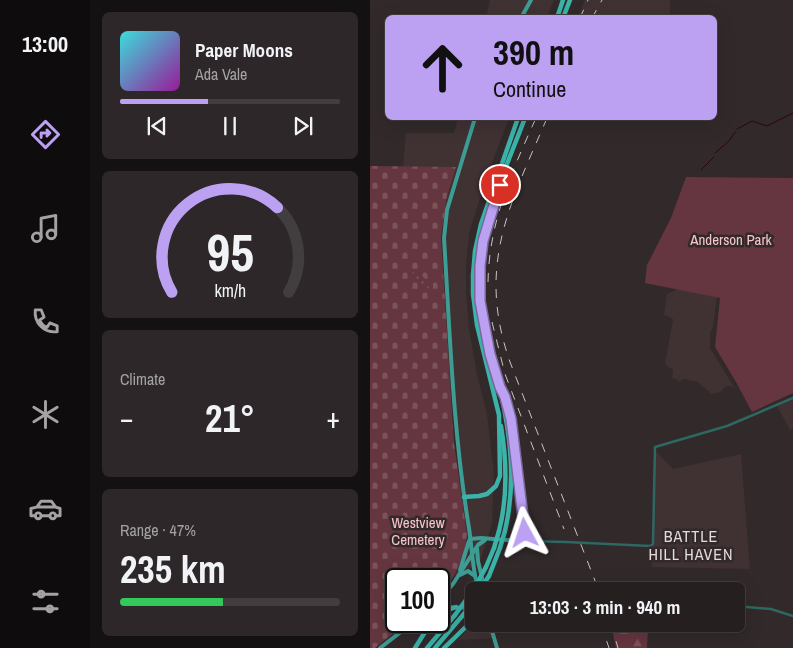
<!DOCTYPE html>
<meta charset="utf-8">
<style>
:root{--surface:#251f20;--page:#2d2729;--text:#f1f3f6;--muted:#a3a2a5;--line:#423d3e;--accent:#bca0f2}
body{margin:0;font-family:"Archivo Narrow",sans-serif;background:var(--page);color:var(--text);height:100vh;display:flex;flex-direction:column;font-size:19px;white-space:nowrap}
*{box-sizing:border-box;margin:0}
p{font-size:16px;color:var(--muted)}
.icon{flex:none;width:28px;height:28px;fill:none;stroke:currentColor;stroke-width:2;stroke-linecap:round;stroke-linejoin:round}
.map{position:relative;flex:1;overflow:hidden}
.sheet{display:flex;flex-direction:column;gap:12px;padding:12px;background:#141112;width:280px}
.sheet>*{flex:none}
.top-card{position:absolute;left:15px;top:15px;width:332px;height:105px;border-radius:8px;box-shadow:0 5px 20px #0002,0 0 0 1px var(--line);background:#bca0f2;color:#111;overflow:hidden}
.speed{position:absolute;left:15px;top:568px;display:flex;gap:10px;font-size:25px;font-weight:700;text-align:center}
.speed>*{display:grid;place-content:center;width:65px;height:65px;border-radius:50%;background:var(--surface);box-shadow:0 5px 20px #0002,0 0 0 1px var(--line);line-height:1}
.speed .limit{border:2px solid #111;border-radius:8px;background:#fff;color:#111}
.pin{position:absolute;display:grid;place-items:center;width:42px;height:42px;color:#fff;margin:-21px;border:2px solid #fff;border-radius:50%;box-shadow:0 1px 5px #0007}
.me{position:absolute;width:55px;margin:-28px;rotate:355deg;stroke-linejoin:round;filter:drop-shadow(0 0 4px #0008)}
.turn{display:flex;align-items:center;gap:18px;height:105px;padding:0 25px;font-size:22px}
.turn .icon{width:65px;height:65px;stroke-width:2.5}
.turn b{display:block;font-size:35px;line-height:42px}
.big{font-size:38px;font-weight:700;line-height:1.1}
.sheet .card{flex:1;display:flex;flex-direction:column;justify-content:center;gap:8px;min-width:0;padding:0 18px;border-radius:8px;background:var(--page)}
.sheet .dial{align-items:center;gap:0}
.dial svg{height:130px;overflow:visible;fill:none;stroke:var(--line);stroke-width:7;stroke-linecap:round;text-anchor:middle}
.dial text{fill:var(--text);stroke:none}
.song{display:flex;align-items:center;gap:15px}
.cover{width:60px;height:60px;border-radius:8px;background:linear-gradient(135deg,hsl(180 70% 55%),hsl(300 70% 35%))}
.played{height:5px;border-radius:2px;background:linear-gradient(90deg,var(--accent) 40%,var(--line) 40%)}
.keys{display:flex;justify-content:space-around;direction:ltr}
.heat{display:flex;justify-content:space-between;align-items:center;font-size:28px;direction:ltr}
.charge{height:8px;border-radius:4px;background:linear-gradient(90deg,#34c759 47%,var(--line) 0)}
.trip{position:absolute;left:95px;top:582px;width:280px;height:50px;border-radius:8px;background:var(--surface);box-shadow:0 5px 20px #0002,0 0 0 1px var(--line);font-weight:700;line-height:50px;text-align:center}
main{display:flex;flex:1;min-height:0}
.dock{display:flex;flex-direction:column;width:90px;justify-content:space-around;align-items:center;background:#0f0c0d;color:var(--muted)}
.dock .icon{width:35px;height:35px}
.dock .current{color:var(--accent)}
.dock b{font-size:22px;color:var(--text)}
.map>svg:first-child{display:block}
</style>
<main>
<nav class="dock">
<b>13:00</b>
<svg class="icon current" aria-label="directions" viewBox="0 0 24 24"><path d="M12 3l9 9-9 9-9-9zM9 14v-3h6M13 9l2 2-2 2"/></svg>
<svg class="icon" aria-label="music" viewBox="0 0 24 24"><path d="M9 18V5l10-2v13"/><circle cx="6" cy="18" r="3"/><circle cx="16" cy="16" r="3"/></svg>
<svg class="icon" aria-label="phone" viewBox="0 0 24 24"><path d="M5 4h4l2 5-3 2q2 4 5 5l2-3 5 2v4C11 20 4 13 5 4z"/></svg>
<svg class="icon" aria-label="climate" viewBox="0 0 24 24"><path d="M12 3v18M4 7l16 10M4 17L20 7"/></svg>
<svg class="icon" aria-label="car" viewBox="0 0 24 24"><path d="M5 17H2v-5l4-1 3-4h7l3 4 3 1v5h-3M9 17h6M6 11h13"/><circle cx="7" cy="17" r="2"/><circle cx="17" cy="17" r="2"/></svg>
<svg class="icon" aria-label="filters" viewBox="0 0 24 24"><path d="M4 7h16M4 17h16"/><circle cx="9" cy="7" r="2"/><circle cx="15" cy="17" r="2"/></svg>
</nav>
<section class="sheet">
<div class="card">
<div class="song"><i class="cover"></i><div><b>Paper Moons</b><p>Ada Vale</p></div></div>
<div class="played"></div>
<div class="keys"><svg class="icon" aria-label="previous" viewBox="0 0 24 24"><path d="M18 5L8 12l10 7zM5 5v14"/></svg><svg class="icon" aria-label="pause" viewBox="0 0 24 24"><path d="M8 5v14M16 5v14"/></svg><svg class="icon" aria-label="next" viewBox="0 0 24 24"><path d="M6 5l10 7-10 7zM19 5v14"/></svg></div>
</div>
<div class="card dial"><svg viewBox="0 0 100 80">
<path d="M14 69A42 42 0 1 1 86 69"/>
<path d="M14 69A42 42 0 0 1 79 17" stroke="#bca0f2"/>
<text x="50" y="56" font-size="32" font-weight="700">95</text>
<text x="50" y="72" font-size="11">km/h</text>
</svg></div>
<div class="card"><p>Climate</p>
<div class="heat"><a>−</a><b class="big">21°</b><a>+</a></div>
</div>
<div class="card"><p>Range · 47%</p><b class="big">235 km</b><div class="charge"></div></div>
</section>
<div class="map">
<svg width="423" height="648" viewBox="0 0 423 648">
<defs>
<pattern id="forest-firs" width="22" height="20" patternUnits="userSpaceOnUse" patternTransform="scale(1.25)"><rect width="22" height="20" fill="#65363f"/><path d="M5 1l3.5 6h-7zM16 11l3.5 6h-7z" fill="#7c535b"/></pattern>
<pattern id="cemetery-stones" width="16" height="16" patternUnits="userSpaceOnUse" patternTransform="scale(1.25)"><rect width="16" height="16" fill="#65363f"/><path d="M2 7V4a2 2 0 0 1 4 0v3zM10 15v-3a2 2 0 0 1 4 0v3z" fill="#7c535b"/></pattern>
<pattern id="garden-dots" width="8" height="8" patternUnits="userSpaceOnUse" patternTransform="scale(1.25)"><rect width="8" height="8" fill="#65363f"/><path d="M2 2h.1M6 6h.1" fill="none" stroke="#7c535b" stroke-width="1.8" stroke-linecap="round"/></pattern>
</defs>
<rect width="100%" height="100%" fill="#31292a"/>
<g fill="#403133">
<polygon points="120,0 184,0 177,17 116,18"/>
<polygon points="215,0 300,0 300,17 208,17"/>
<polygon points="88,118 139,118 117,176 99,233 96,265 96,292 99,329 107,374 117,414 124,473 122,524 109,564 84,576 95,552 97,534 90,473 79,315 74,212 77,196 33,166 36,133 84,133"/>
<polygon points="308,289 347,297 343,327 340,333 340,348 365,389 361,386 356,386 350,392 341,394 328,382 314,379 308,382 308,380 302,378 303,370 297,366 295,363 303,319 294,315 297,294"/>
<polygon points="423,399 423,429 420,430 407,406"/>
<polygon points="284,449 303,469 371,454 380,569 282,567"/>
<polygon points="104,622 104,624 139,624 123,627 126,638 88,640"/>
</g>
<polygon fill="url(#forest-firs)" points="241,624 278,624 277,648 246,648"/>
<polygon fill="url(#cemetery-stones)" points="0,166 86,167 77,196 71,237 84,443 97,534 95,552 84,576 69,596 69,579 26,579 26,621 39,621 5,648 0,648"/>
<polygon fill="#65363f" points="316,177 423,178 423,393 382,412 366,382 345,347 350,298 275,283 277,265 301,218"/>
<polygon fill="url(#garden-dots)" points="44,270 63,285 63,289 59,289 41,276"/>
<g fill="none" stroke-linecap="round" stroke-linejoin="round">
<g stroke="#30030f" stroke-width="1">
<polyline points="367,129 382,121 397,126 423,113"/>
<polyline points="345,153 359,141 365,132"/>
<polyline points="331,170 344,157"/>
</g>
<g stroke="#2f6762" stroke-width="2.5">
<polyline points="151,541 197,542"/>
<polyline points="217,543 280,546 283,544 285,447 357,426 423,398"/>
<polyline points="366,606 401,609 423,616"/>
</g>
<g stroke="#3d9d94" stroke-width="4">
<polyline points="151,18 161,0"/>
<path d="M105,118L77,210L74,238C80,335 83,432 99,528C102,548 102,565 107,584"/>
<polyline points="100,539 111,538 149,541"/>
<polyline points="107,548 108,561 115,591"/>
<polyline points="90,570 99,541"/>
<polyline points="90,575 98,571 105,576"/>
<polyline points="69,600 83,584 108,545 115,540"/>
<polyline points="69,607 104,608"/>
<polyline points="120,624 127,648"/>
<polyline points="10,648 45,621"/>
</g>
<g stroke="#3ab3a9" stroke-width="4.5">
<polyline points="187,18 193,0"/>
<polyline points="193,18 200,0"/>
<polyline points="132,391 135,397 143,431 156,534 160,541"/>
<polyline points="94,497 109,496 117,494 126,486 130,476 129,415 107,325 103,294 103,275 105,251 111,224 148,118"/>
<path d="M129,531C138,496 137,462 131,426"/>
<path d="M135,531C146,483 141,437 130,389C122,354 110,321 109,285C108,226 135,171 155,118"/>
<polyline points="149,541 153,538 155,532"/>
<polyline points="116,567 124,548"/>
<polyline points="119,576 130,548"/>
<polyline points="69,615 75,611 86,607"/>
<polyline points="45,648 62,621"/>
<polyline points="57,648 85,615"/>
<polyline points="65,648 93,615"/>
<polyline points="74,648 104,619"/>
</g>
<g stroke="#cac4c5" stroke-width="1" stroke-dasharray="9 9" stroke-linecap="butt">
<polyline points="210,18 218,0"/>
<polyline points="222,18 232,0"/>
<path d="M177,118C140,205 106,265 140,362L229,591"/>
<path d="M118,282C119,222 142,171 166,118"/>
<polyline points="122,322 135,374 194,529"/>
<polyline points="231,624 239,648"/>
<polyline points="241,624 248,648"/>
</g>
<polyline stroke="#2f6762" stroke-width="2.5" points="197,542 217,543"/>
<g stroke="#3ab3a9" stroke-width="4.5">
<polyline points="124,548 129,531"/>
<polyline points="130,548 135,531"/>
<polyline points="109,591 119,576"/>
<polyline points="85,615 104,589 116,567"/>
<polyline points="93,615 104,600"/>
</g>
</g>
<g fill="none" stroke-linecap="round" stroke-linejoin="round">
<defs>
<polyline id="route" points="130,185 113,241 110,266 110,301 120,354 130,387 135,397 141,419 155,533"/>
</defs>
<use href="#route" stroke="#7a689d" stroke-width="12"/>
<use href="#route" stroke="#bca0f2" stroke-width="9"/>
</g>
<g text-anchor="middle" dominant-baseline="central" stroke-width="5" stroke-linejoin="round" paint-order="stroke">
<g font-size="15" fill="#f9c3ca" stroke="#31292a">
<text x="361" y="239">Anderson Park</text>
<text x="48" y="522">Westview<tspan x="48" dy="17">Cemetery</tspan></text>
</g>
<g font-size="16" letter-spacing="1" fill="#e5dbdc" stroke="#31292a">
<text x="321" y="536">BATTLE<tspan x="321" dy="18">HILL HAVEN</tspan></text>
</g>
</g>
</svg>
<div class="speed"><div class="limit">100</div></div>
<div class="pin" style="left:130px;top:185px;background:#d93025"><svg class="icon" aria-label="arrive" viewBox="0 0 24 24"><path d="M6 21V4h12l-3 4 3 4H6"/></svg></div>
<svg class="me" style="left:155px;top:533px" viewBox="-20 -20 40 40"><path d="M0-17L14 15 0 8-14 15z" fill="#bca0f2" stroke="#fff" stroke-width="4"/></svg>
<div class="trip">13:03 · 3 min · 940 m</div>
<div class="top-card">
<div class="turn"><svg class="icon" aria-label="ahead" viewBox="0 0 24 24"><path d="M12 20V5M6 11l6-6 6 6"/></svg><div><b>390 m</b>Continue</div></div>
</div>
</div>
</main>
